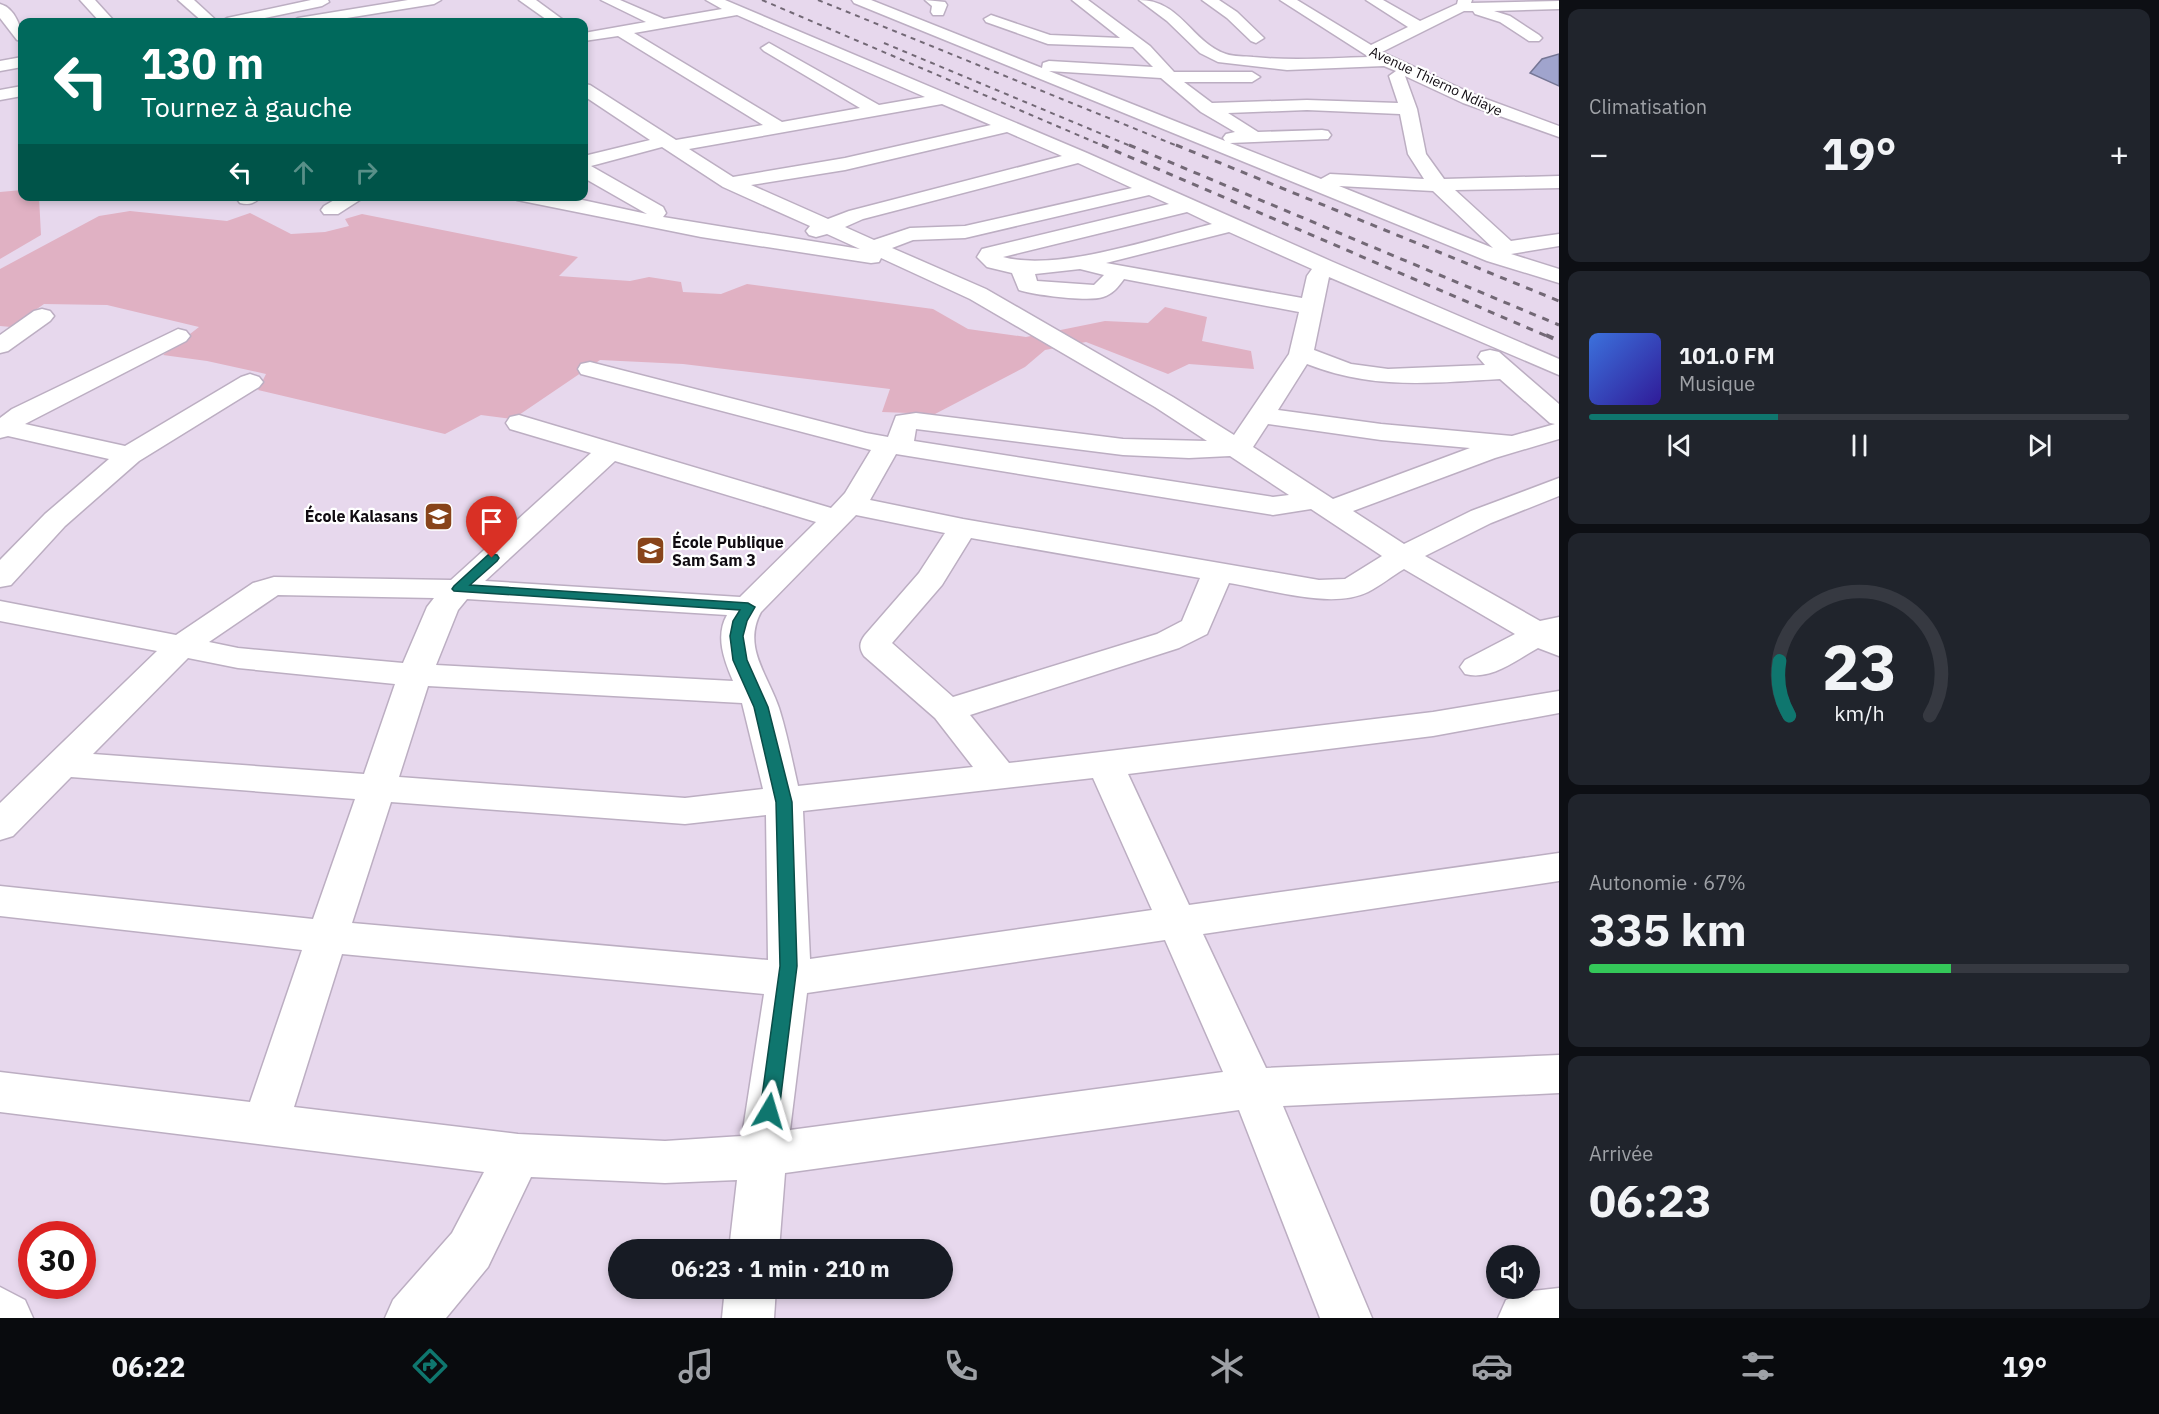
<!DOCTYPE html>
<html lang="fr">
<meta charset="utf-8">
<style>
:root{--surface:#171b24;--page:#20242c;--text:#f1f3f6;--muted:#9ea1a6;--line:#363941;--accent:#0f766e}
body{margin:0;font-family:"IBM Plex Sans",sans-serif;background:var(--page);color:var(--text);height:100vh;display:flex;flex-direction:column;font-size:22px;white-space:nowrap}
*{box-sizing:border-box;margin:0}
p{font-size:20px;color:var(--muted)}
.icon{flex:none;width:33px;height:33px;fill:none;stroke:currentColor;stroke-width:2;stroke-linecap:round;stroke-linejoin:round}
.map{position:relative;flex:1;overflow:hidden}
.drawer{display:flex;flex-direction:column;gap:9px;padding:9px;background:#0d0f14;width:600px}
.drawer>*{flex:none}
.banner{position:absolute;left:18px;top:18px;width:570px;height:183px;border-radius:12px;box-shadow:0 3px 9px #0003;background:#00695c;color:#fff;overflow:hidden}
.tools{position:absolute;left:1486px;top:1245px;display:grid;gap:12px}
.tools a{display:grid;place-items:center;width:54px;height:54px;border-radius:50%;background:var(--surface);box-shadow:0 3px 9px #0003;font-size:30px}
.speed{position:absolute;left:18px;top:1221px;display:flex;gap:12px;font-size:30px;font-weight:700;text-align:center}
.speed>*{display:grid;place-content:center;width:78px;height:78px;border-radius:50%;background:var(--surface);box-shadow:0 3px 9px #0003;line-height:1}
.speed .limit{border:9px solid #d22;background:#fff;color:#111}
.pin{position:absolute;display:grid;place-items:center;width:51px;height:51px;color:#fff;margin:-62px -26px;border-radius:50% 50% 50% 0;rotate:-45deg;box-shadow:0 0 6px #0007}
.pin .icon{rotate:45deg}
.me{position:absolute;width:66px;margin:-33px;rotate:7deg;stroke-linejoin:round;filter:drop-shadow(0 0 4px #0008)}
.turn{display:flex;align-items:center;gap:21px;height:126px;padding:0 24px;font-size:27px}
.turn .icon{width:78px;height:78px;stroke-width:2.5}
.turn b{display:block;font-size:42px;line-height:51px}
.lanes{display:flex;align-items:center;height:57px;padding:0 24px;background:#0003;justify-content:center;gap:30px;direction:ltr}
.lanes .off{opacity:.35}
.big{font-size:45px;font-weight:800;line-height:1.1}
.drawer .card{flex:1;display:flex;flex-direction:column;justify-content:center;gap:9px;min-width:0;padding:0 21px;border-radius:12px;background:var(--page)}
.drawer .dial{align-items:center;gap:0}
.dial svg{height:156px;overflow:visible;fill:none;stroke:var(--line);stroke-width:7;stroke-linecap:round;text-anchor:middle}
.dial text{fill:var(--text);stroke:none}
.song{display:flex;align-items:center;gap:18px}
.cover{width:72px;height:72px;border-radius:9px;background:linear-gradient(135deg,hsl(220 70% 55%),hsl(250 70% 35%))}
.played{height:6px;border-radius:3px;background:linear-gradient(90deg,var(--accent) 35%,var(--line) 35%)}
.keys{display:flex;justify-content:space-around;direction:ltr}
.heat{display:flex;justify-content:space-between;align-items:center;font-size:33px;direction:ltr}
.charge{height:9px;border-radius:4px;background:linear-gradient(90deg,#34c759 67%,var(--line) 0)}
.trip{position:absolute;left:608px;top:1239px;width:345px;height:60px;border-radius:30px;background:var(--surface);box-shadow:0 3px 9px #0003;font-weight:800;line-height:60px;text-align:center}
.tabs{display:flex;height:96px;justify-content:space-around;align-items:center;background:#090b0e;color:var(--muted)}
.tabs .icon{width:42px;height:42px}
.tabs .on{color:var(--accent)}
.tabs b{font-size:27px;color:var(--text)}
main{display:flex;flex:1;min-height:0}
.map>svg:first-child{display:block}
</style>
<main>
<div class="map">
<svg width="1559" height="1318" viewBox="0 0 1559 1318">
<rect width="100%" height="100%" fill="#e7d8ed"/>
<g fill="#e0b1c3">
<polygon points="22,190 22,196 39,197 41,235 0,259 0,192"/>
<polygon points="130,211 227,221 250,213 291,234 325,232 349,226 345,219 362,214 578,257 559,276 630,281 649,277 681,282 683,292 721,294 747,284 933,309 968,329 1026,337 1105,321 1148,323 1165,307 1207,317 1202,341 1251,351 1254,369 1189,364 1168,374 1086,342 1045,350 1025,367 935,414 882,412 890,389 683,364 600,360 513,419 481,415 445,434 258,390 266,374 207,361 163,355 199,327 107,305 44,304 11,327 0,326 0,269 99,216"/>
</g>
<polygon fill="#a0a4cd" stroke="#757695" stroke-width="1.5" points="1559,54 1559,86 1530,73 1542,59"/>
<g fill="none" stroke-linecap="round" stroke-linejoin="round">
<defs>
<g id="minor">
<polygon points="80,0 95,0 115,22 100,22"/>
<polygon points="178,0 194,0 218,22 203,22"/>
<polygon points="311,0 328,0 329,2 322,6 245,22 220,22 227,18"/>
<polygon points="408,0 441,0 434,4 322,22 291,22 298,18"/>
<polygon points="519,0 536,0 566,22 550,22"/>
<path d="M601,0H620L664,19L722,9L706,0H725L1087,153L1333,262L1559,359V375L1329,277L1314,350L1351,364L1388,369L1485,365L1478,357L1481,352L1490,350L1499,352L1559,404V439L1495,458L1353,511L1404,544L1471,511L1559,478V496L1491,523L1425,556L1540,621L1559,617V656L1538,648C1516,660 1491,681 1465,674L1460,667L1465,660L1515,634L1404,569C1392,576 1380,586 1368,592C1332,610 1268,589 1229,583L1207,634L1179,648L970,715L1009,763L1433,712L1559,691V713L1433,736L1128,774L1189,905L1559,853V881L1203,934L1266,1068L1559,1055V1093L1283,1106L1372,1318H1320L1239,1110L785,1173L779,1250H729L737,1180L665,1183L531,1177L488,1267L446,1318H385L393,1300L452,1233L484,1172L0,1112V1072L250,1102L302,950L0,916V886L313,919L355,799L71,777L13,836L0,840V803L157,651L0,621V601L176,635L253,583L274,577L451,580L591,453L510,429L506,423L510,417L519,415L831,508L845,493L871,450L581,374L578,369L581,364L590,362L866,433L888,437L896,416L916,413L1123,439L1207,441L1155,407L970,299L881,258L879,262L871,263L701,237L517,200L514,196H564L647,214L584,178V156L650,140L584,96V84L590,85L676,140L763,125L618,36L584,41V33L646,22ZM737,15L925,97L879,105L769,43L761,48L764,51L860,108L782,122L634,33ZM942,104L991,125L845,158L733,177L689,149ZM1007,132L1062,156L849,211L828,219L751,185L845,170ZM662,147L723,187L810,226L806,231L809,235L816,237L827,234L860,249L663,217L666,213L663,207L591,166ZM1078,163L1132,188L965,226L910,228L874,240L845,227L863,219ZM1149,195L1169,204L982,249L977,257L987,267L1012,273L1019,290C1034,295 1089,302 1103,297C1113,294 1118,287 1124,279L1299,312L1289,354L1234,435L1173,397L986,289L892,248L913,240L965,238ZM1187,212L1212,224C1155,238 1057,272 1003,257ZM1229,232L1312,269L1307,276L1302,298L1106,263ZM1080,269L1104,275L1094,285L1037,281L1035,274ZM1307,364C1373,390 1431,383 1500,379L1550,423L1555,424L1512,436L1381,424L1278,410ZM1268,424L1381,440L1470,448L1333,499L1253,447ZM916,429L1123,455L1189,458L1230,456L1289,495L1273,497L914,441ZM896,454L1273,515L1311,509L1382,556L1345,579L1319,580L963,519L870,500ZM615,461L816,522L740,597L485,581ZM856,515L945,533L919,573L865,635C859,643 859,648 864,656L935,718L973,767L798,786C792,760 787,733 779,708C768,675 742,647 761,612ZM971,538L1200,578L1182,621L1157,634L953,697L892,643L942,585ZM278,595L434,598L427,607L403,663L238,648L209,642ZM467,599L727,615C715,636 724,660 733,681L436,665L458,610ZM188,658L238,668L395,684L364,774L93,754ZM428,686L742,703L763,789L685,798L399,777ZM1093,778L1152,910L810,959L803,811ZM391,802L685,824L766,815L768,960L352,923ZM1165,940L1223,1072L790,1130L807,993ZM342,954L764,994L742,1136L665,1141L518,1134L294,1107Z"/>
<path d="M852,0H871L1042,68L1043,63L1049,61L1153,67L1133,47L1048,44L986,22L984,19L991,15L1050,35L1120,38L1072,0H1088L1150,46L1174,72H1252L1260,77L1252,82H1184L1212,103L1307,100L1398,103L1389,76L1396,71L1384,66L1287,70L1218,62L1200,53L1167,21L1139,0C1181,0 1191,42 1226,54C1234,57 1245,56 1253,57C1292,61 1330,58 1369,57L1280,0H1297L1371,45L1408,27L1366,0H1383L1420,21L1457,4L1458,0H1472L1471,3L1559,1V9L1494,11L1510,16L1539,35L1542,38L1539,41H1529L1500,22L1475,14L1473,11H1464L1382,52L1475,95L1559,126V137L1463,103L1405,76L1417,109L1426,154L1444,179L1559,176V188L1455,190L1511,241L1559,234V246L1511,254L1559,269V283L1487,261L854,3ZM1049,71L1161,78L1201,112L1235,132L1226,134L1223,138L1225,141ZM1307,110L1400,114L1408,154L1424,179L1330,174L1321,179L1230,143L1328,139L1331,135L1328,131L1322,130L1258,132L1228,113ZM1339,186L1433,191L1493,248Z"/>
<polygon points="925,0 945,2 947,5 943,15 933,15 931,12 932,6"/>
<polygon points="1202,0 1219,0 1237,12 1264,38 1256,43 1251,41 1227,18"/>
<path d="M0,4C15,8 22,28 22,41L17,40L0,18Z"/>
<polygon points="22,57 22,67 0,71 0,61"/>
<polygon points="22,86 22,96 0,100 0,90"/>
<path d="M239,196H261C255,204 249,205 240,203L237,199Z"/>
<polygon points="341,196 366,196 338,214 324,214 321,210 324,206"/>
<polygon points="42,309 50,311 54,316 50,321 8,351 0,353 0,335 34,311"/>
<polygon points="178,329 186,331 190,336 186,341 25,424 125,446 241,377 250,374 259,377 263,382 259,387 139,461 65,526 11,585 0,587 0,560 45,514 109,459 8,436 0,438 0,418 12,409"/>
<polygon points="0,1287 25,1300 33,1318 0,1318"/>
<polygon points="725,1288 776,1288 774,1318 722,1318"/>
<polygon points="1559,1288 1559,1318 1498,1318 1506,1300 1524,1292"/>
</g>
</defs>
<use href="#minor" stroke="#bcaec2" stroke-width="3"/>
<use href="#minor" fill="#fff" fill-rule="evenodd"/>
<g stroke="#726875" stroke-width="2" stroke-dasharray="5 5" stroke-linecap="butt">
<polyline points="762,0 1106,147"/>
<polyline points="818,0 1180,147"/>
<polyline points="884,43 1133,147"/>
</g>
<g stroke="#726875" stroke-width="3" stroke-dasharray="7 7" stroke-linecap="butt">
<polyline points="1102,145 1549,337"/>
<polyline points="1129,145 1559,325"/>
<polyline points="1176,145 1559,301"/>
</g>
<polyline stroke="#726875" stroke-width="4" stroke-dasharray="8 8" stroke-linecap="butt" points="1546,335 1559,341"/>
</g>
<polygon fill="#0f766e" stroke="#0a4d48" stroke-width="1.5" points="492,554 497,555 499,558 497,561 470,585 748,603 755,607 747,621 743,636 747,660 768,707 792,802 797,966 779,1111 776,1117 769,1119 762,1117 760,1111 780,966 776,802 754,707 733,660 730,636 733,621 740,610 454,591 452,589 454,586 488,555"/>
<defs>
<symbol id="school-square" viewBox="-11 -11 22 22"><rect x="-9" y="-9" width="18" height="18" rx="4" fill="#88441a" stroke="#fff"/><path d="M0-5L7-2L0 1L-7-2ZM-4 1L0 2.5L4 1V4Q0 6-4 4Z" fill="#fff"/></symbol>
</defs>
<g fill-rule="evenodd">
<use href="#school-square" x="422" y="500" width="33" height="33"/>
<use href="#school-square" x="634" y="534" width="33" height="33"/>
</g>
<g text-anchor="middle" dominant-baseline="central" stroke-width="4.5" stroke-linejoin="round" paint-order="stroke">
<g font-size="14" fill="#100b11" stroke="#fff">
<text transform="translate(1436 81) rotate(25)">Avenue Thierno Ndiaye</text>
</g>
<g font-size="16" font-weight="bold" fill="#100b11" stroke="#fff" text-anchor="end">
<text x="418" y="516">École Kalasans</text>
<text x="672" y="542" text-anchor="start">École Publique<tspan x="672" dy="18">Sam Sam 3</tspan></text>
</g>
</g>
</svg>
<div class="tools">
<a><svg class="icon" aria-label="sound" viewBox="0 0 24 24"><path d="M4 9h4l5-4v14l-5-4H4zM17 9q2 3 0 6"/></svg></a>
</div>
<div class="speed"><div class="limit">30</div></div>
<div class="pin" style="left:492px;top:558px;background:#d93025"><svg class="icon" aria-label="arrive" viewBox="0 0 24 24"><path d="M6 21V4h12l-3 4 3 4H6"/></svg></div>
<svg class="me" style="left:769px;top:1111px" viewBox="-20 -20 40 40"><path d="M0-17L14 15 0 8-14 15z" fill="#0f766e" stroke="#fff" stroke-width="4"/></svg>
<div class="trip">06:23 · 1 min · 210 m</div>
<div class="banner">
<div class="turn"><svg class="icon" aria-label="left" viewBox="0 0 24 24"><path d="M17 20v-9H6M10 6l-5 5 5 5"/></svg><div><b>130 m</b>Tournez à gauche</div></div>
<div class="lanes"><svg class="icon" aria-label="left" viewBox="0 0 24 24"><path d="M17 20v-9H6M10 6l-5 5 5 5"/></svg><svg class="icon off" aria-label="ahead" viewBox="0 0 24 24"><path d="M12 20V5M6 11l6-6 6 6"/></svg><svg class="icon off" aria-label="right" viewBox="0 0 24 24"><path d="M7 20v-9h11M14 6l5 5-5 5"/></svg></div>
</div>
</div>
<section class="drawer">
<div class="card"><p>Climatisation</p>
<div class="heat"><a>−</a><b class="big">19°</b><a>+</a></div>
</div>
<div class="card">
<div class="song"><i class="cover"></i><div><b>101.0 FM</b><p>Musique</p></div></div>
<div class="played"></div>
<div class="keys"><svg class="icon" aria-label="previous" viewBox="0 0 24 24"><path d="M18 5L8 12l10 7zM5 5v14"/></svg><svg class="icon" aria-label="pause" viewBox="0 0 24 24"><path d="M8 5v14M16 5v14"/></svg><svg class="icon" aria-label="next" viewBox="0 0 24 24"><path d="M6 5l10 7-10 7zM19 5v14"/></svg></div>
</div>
<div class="card dial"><svg viewBox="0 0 100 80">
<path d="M14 69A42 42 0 1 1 86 69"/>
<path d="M14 69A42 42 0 0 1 9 41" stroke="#0f766e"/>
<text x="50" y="56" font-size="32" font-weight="700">23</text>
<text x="50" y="72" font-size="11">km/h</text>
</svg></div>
<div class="card"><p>Autonomie · 67%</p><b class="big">335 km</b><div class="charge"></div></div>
<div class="card"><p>Arrivée</p><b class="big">06:23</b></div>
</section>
</main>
<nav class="tabs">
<b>06:22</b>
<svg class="icon on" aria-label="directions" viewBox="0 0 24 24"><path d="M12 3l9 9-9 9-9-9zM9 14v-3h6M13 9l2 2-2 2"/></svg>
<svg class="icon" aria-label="music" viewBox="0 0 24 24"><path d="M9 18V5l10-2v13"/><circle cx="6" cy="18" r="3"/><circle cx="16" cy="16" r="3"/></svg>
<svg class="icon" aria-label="phone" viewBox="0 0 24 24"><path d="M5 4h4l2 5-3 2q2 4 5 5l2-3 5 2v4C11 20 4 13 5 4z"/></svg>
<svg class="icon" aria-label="climate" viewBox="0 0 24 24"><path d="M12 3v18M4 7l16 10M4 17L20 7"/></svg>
<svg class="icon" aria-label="car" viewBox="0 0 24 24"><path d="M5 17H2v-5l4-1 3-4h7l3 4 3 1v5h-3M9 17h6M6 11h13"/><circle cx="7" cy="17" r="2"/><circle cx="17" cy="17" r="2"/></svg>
<svg class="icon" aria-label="filters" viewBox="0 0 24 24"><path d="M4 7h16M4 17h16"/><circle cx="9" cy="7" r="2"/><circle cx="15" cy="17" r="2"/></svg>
<b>19°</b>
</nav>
